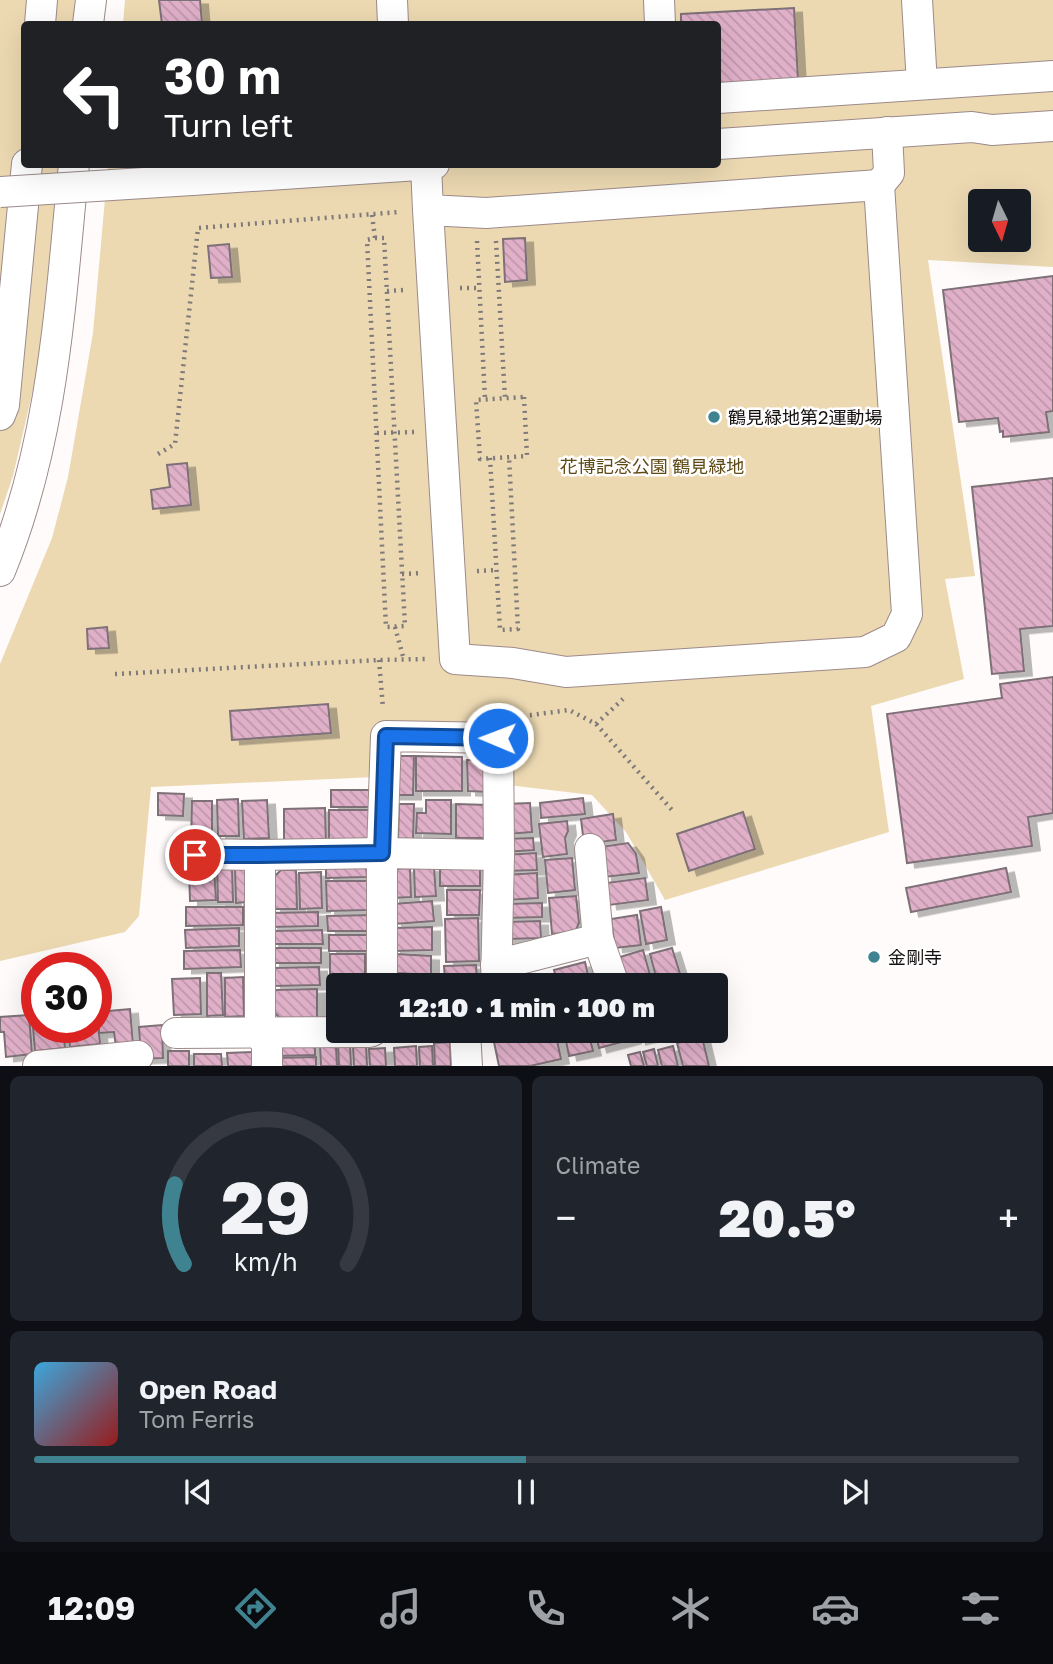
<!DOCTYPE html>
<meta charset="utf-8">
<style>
:root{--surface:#171b24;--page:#20242c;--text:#f1f3f6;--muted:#9ea1a6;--line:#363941;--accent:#3f8391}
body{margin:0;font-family:"Golos Text","Noto Sans JP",sans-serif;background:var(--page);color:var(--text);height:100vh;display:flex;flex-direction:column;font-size:26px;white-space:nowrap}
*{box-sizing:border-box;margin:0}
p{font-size:23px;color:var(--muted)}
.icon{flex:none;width:38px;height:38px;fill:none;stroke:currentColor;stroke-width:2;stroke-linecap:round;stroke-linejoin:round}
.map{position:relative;height:1066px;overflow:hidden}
.side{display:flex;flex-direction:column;gap:10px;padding:10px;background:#0d0f14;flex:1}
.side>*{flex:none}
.top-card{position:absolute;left:21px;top:21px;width:700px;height:147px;border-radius:7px;box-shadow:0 7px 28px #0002;background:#202124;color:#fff;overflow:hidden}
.needle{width:46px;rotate:175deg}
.buttons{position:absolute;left:968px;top:189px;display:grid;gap:14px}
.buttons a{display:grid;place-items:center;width:63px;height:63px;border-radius:7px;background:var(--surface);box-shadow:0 7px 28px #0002;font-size:35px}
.speed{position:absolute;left:21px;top:952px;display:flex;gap:14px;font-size:35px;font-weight:700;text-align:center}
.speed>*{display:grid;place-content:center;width:91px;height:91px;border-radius:50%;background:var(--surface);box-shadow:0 7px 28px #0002;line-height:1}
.speed .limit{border:10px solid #d22;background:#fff;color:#111}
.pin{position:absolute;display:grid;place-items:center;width:60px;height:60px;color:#fff;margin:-30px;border:4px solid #fff;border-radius:50%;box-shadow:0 2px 7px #0007}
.me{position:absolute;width:77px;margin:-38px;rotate:271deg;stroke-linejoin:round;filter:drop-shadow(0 0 5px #0008)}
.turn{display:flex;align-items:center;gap:24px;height:147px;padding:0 28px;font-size:32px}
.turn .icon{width:91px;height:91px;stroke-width:2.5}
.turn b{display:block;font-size:49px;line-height:60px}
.big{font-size:52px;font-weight:800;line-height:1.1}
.side .card{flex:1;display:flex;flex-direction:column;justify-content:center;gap:10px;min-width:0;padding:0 24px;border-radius:10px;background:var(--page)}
.side .dial{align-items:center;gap:0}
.dial svg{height:182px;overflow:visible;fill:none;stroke:var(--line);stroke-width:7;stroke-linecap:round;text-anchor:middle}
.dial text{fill:var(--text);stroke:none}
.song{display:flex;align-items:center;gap:21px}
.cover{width:84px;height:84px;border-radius:10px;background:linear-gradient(135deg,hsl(200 70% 55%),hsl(0 70% 35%))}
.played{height:7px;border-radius:4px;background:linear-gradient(90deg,var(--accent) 50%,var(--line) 50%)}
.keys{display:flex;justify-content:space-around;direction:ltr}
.heat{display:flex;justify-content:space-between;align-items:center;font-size:38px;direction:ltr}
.side .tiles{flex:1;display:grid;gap:10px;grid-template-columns:1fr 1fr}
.card:last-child{grid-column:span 2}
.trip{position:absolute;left:326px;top:973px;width:402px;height:70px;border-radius:7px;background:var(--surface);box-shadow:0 7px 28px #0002;font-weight:800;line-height:70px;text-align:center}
.menu{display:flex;height:112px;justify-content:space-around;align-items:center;background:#090b0e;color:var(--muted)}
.menu .icon{width:49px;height:49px}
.menu .selected{color:var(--accent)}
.menu b{font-size:32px;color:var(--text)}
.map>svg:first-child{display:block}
</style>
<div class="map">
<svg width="1053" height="1066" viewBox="0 0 1053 1066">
<defs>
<pattern id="building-back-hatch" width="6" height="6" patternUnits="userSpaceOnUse" patternTransform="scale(1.75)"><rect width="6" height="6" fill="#e0b0c9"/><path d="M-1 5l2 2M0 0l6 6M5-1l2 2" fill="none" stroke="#bf96ab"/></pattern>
<filter id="shadow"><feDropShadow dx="8" dy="4.5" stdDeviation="0" flood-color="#0004"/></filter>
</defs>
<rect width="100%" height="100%" fill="#fefbfa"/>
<g fill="#ecd9b2" fill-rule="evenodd">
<polygon points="0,0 75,0 73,24 24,24 24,164 59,165 38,368 13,476 0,514"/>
<path d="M125,0H1053V267L928,260L975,576L945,579L964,679L871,706L889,832L665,900L626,832L592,795L508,785L507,731L378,728L375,777L151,787L139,916L125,932L0,961V664L52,538L68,477L93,333L108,165L718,164V24H123ZM980,201H1018V240H980Z"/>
</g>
<g fill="url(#building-back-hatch)" stroke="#7e7077" stroke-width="2" filter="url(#shadow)">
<polygon points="159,0 200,0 202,24 162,24"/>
<polygon points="794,8 798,80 718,84 718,24 681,24 681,14"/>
<polygon points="525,238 527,280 505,282 503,239"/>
<polygon points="229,244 232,277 211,278 208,246"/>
<polygon points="1053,276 1053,411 1046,412 1049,432 1003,437 1003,431 1000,432 998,418 959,422 943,290"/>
<polygon points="187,463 191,505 153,509 151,490 170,487 167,465"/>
<polygon points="1053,478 1053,626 1020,629 1024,671 992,674 972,487"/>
<polygon points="107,627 109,648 88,649 87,629"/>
<polygon points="1053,677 1053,813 1028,817 1032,846 907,863 887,714 1002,698 1000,684"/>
<polygon points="328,704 331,733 232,740 230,711"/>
<polygon points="394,756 414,756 413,795 393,795"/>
<polygon points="416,756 462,757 462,791 416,791"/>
<polygon points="467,760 490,760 490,792 468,791"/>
<rect x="331" y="790" width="43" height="17"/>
<polygon points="158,793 184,794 183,816 158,815"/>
<polygon points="583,798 585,814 541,818 540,803"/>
<polygon points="238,799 239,836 218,836 217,800"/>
<polygon points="267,800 269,838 244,839 242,801"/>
<polygon points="426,800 451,800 451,834 416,833 417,813 426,813"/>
<polygon points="192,801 212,801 212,843 191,842"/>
<polygon points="530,803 532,832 507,834 505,804"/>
<polygon points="399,804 414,804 413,840 398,840"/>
<polygon points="456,804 488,805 488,838 456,838"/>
<polygon points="325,808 326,844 284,844 284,809"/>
<rect x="329" y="810" width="44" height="30"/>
<polygon points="743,812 755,849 689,871 677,834"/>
<polygon points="613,814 616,840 584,844 581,819"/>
<polygon points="567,821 568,831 565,838 567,854 543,857 539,824"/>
<polygon points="533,838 534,850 504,852 503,839"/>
<polygon points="628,843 636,854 639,873 604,877 601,847"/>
<polygon points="536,853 537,870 505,871 504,855"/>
<polygon points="572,858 575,890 548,893 545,860"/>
<polygon points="326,865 366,865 367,877 326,878"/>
<rect x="440" y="866" width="40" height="20"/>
<polygon points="217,867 232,867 233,902 218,902"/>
<polygon points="434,867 436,896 415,897 414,868"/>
<polygon points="214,868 216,900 190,901 189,869"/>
<polygon points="245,868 246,902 236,903 235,869"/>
<polygon points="410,868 411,897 392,898 390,869"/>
<polygon points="1006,868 1011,892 911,912 906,888"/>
<polygon points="281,870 296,870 297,909 273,909 272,879"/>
<polygon points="321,872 322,908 300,909 299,873"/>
<polygon points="537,873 538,898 506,900 504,875"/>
<polygon points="645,878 648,900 609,905 606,883"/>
<polygon points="326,881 370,881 370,910 327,911"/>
<polygon points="447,890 480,890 479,915 447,915"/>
<polygon points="576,896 579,923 575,932 552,934 549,898"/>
<polygon points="432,901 434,921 394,924 393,904"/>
<polygon points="542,903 542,917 506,918 505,904"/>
<polygon points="186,907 243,907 243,925 186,926"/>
<polygon points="661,907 667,940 646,944 640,911"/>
<polygon points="318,912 318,926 270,927 270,913"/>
<polygon points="371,915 371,931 328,931 327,916"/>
<polygon points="637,915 641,945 615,948 611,919"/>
<polygon points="478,918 479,961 446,962 445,919"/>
<polygon points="540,921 541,938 506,939 505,922"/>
<polygon points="432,927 432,950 393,951 393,928"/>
<polygon points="239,928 239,946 186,948 185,930"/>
<polygon points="322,930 323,944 271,944 271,931"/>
<rect x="329" y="935" width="42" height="16"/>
<rect x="272" y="948" width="49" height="15"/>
<polygon points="672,948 681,977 658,984 650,954"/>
<polygon points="240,950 241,967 184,969 184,951"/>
<polygon points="643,950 652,982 641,985 625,985 617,958"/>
<rect x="330" y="954" width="35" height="29"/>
<polygon points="396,954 431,956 431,975 396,973"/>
<polygon points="585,962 590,984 558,985 554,970"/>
<polygon points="476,965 477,978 445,979 444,966"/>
<polygon points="319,967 320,985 273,986 272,968"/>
<polygon points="207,973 221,973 223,1015 207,1016"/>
<polygon points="547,975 548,985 508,985 507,978"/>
<polygon points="394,976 431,978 430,985 394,985"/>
<polygon points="243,977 244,1016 225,1017 225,978"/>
<polygon points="200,978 201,1014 174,1015 172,979"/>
<polygon points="328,988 338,988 338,1021 329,1021"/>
<polygon points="317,989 317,1021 283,1021 274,1012 274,990"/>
<polygon points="130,1009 133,1045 116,1047 114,1032 99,1033 98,1012"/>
<polygon points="97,1011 100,1044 70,1047 68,1027 96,1027"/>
<polygon points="29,1015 32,1054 6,1057 4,1032 0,1032 0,1017"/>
<polygon points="32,1015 37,1015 37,1027 63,1027 65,1048 35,1051"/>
<polygon points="162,1025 163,1058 141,1059 139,1027"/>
<polygon points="544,1031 555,1031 561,1059 530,1066 499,1066 494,1042"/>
<polygon points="564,1031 588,1031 593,1051 569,1056"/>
<polygon points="595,1031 631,1031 633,1039 599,1048"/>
<polygon points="636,1031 671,1031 671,1032 638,1040"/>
<polygon points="702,1037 709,1066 683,1066 677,1043"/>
<polygon points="450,1042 451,1066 435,1066 434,1043"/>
<polygon points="315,1044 315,1055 276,1056 276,1045"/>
<polygon points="338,1045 350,1045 351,1066 339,1066"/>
<polygon points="353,1045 366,1045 367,1066 354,1066"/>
<polygon points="320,1046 336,1046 337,1066 321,1066"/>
<polygon points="416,1046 417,1066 395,1066 394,1048"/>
<polygon points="432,1046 433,1066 420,1066 419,1047"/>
<polygon points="673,1046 678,1066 662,1066 658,1050"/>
<polygon points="385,1048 386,1066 370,1066 369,1049"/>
<polygon points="654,1049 658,1066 647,1066 643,1052"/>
<rect x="168" y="1051" width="21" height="15"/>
<polygon points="252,1052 252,1066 228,1066 227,1053"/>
<polygon points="640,1052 644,1066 631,1066 628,1055"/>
<polygon points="194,1054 221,1054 222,1066 194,1066"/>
<polygon points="316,1057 316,1066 276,1066 276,1058"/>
</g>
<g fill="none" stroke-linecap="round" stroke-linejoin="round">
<defs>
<g id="minor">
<polyline points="392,0 393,24"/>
<polyline points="659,0 660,24"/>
<polyline points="917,0 922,84"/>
<polyline points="40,24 42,0"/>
<polyline points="88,24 91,0"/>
<polyline points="718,98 1053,76"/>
<polyline points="718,144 972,127 992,130 1053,126"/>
<polyline points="426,165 428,210 455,659 513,663 566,672 865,652 896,637 907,614 879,185 486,213 428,210"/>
<polyline points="192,180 434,164"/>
<polyline points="879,185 889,173 887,132"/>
<polyline points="0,415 4,405 27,164"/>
<path d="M0,571C54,439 60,304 74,164"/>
<polyline points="590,849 598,939 614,985"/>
<polyline points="195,854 260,855 382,853 499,855"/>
<polyline points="260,855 260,1033 267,1045 267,1066"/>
<polyline points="496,965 598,939"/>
<polyline points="382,985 382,853 386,736 498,738 499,855 496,985"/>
<polyline points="465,1031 467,1066"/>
<polyline points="176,1033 369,1032 372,1031"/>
<polyline points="38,1066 138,1056"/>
</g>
</defs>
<use href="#minor" stroke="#9c8a8a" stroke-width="32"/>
<g stroke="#7f7a7a" stroke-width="4.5" stroke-dasharray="2 5" stroke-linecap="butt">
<polyline points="372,215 375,238"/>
<polygon points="375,238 384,238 405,626 386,627 367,240"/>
<polyline points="477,241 485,399"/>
<polyline points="496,241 505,398"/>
<polyline points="460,288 480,288"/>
<polyline points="387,291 405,290"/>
<polygon points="524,397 527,456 480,459 476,400"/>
<polyline points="377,433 414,432"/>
<polyline points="158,454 175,444 198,228 399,212"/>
<polyline points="490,458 500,630 518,629 509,457"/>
<polyline points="477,571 497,570"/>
<polyline points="402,574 422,573"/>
<polyline points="395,627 404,660"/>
<polyline points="379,660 383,708"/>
<polyline points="115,674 379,660 426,659"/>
<polyline points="516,717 569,710 596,724 672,810"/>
<polyline points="596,724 623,699"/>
</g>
<use href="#minor" stroke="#fff" stroke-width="30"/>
<defs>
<polyline id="minor-bridge" points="0,192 192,180"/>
</defs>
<use href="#minor-bridge" stroke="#9c8a8a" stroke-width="32" stroke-linecap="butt"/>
<use href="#minor-bridge" stroke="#fff" stroke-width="30"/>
</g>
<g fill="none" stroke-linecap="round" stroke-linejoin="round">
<defs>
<polyline id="route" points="195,855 260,855 382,853 386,736 498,738"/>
</defs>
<use href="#route" stroke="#114b97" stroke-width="18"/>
<use href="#route" stroke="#1a73e8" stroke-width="12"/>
</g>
<g fill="#3f8391" stroke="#fff" stroke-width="2.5">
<circle cx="714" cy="417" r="7"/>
<circle cx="874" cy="957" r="7"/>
</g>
<g text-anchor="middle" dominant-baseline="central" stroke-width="5" stroke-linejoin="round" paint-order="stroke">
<g font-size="18" fill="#150f0f" stroke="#fff" text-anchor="start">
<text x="728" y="417">鶴見緑地第2運動場</text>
<text x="888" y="957">金剛寺</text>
</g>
<g font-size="18" fill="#5f4914" stroke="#fff">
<text x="652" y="466">花博記念公園 鶴見緑地</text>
</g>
</g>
</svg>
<div class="buttons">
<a><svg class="needle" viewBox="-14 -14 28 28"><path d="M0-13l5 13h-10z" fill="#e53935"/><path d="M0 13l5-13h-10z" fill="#9ea1a6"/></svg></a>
</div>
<div class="speed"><div class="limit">30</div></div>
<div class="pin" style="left:195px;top:855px;background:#d93025"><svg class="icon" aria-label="arrive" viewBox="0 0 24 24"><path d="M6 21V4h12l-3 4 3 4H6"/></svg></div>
<svg class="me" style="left:498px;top:738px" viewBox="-20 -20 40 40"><circle r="17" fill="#1a73e8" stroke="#fff" stroke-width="3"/><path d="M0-11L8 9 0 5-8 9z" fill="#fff"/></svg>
<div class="trip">12:10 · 1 min · 100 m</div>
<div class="top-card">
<div class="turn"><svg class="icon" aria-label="left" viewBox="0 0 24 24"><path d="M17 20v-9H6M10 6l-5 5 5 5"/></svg><div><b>30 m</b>Turn left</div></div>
</div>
</div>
<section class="side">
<div class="tiles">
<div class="card dial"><svg viewBox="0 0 100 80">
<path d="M14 69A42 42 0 1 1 86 69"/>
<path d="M14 69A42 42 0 0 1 10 34" stroke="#3f8391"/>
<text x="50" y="56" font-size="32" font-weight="700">29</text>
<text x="50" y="72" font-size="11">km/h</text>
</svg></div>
<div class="card"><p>Climate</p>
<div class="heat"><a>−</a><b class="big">20.5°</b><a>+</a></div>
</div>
<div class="card">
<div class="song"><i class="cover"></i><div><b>Open Road</b><p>Tom Ferris</p></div></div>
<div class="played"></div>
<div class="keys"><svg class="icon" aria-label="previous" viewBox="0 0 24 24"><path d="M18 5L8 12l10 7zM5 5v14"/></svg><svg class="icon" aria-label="pause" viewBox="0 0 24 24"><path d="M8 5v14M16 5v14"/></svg><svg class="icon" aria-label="next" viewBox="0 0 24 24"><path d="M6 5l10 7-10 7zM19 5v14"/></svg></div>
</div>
</div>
</section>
<nav class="menu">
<b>12:09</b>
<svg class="icon selected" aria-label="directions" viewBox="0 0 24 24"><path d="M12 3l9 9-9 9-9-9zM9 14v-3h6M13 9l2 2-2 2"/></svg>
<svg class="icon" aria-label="music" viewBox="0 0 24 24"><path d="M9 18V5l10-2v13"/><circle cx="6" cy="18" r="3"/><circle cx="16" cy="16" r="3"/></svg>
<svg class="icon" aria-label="phone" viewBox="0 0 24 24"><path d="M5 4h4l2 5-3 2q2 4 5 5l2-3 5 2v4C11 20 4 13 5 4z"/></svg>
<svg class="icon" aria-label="climate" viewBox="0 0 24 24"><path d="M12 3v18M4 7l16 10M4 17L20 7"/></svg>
<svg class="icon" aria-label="car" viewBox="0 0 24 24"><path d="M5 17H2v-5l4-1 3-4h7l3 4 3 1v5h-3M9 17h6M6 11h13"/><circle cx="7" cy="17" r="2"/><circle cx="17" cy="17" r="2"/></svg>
<svg class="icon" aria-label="filters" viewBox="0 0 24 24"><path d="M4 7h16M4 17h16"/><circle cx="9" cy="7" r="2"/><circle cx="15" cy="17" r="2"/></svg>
</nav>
